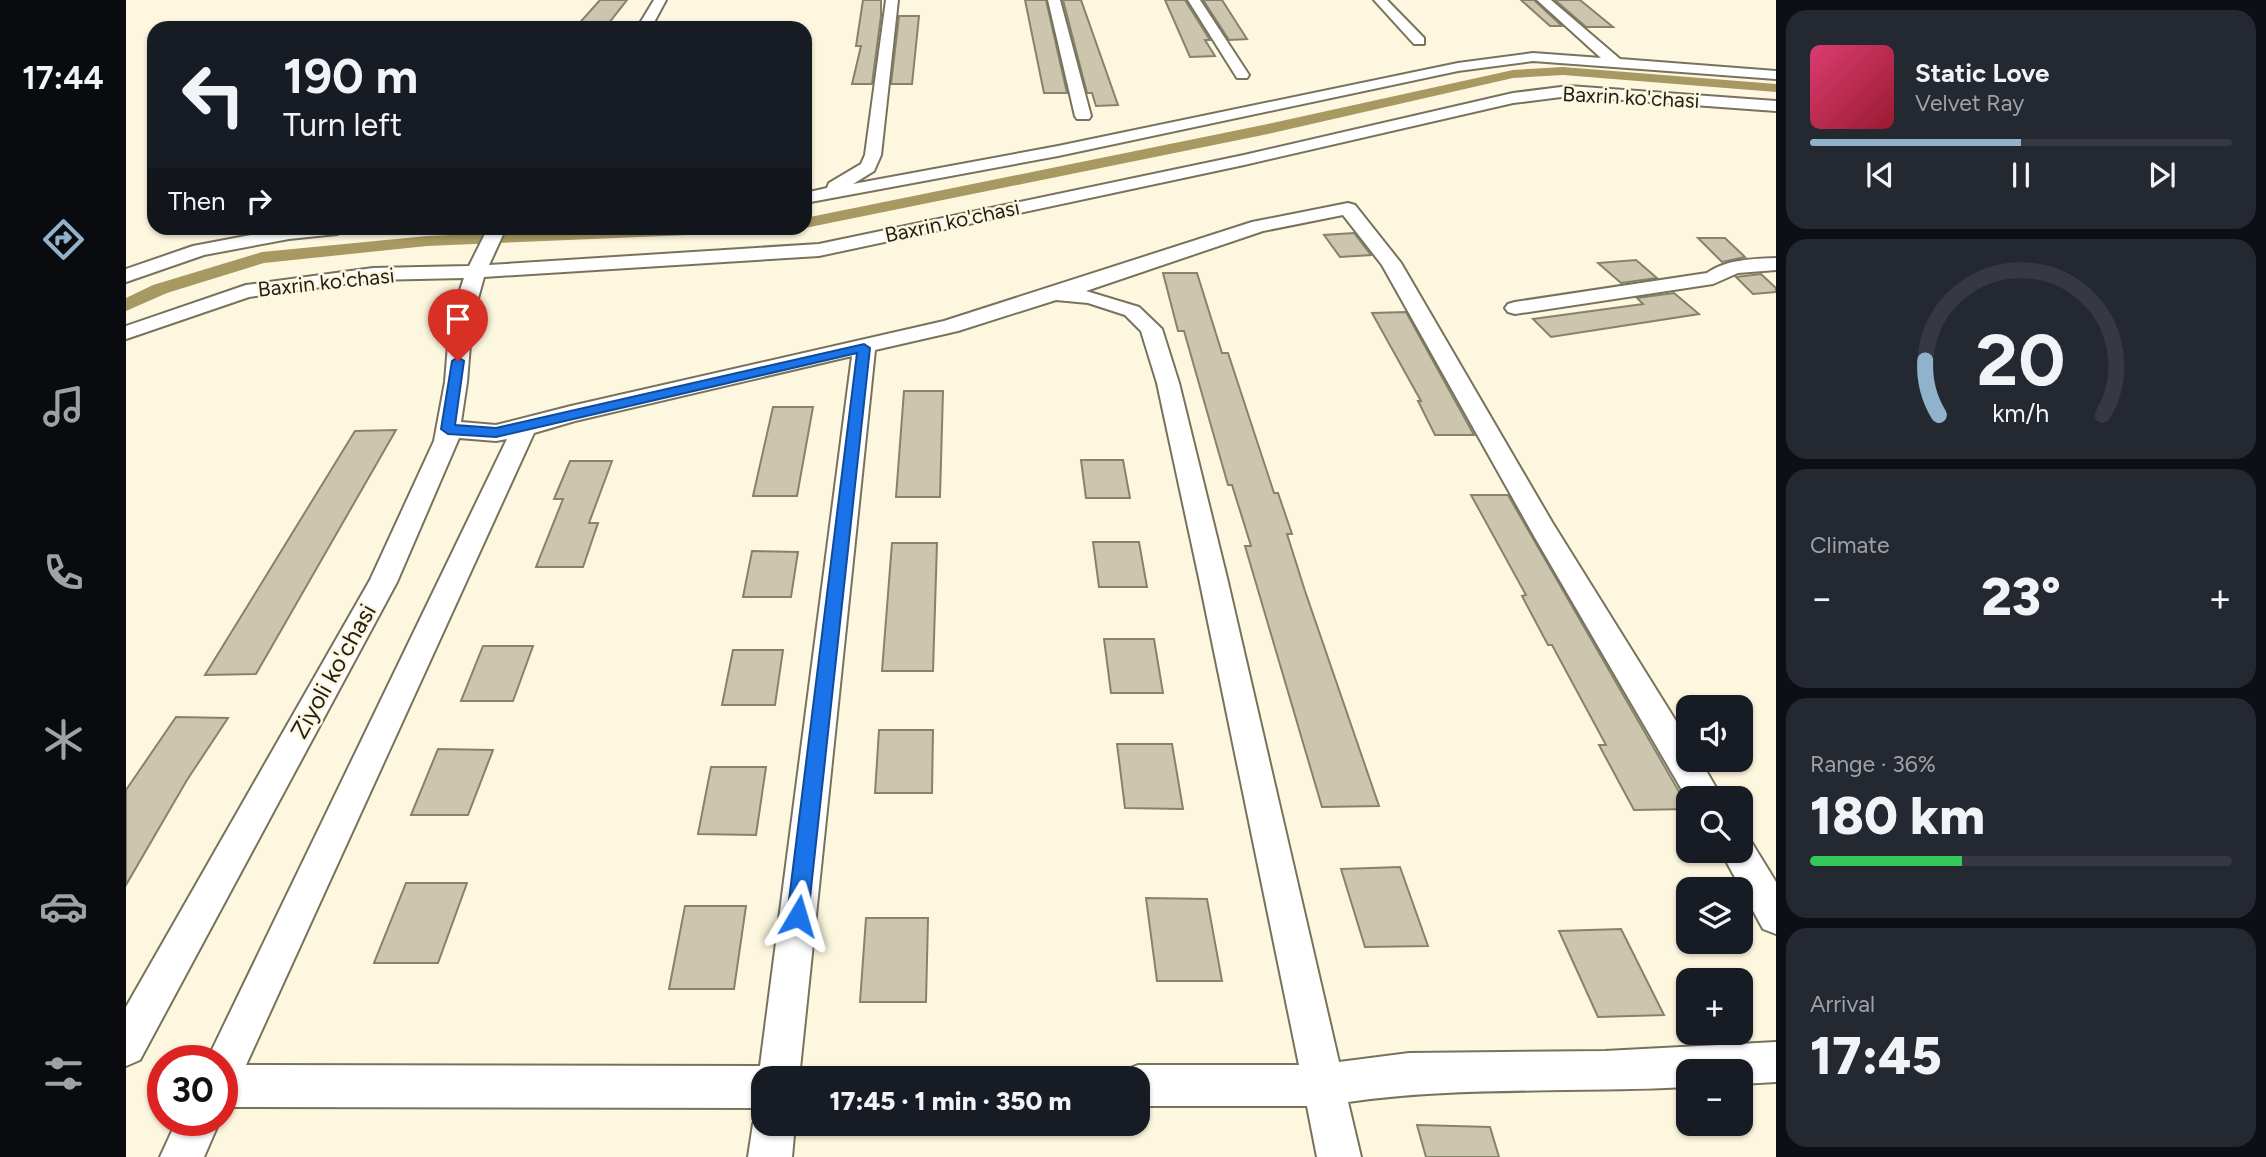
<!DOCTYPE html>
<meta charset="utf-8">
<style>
:root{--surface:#171b24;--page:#242831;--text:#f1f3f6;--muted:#9ea1a6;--line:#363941;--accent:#90b3cb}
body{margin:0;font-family:Figtree,sans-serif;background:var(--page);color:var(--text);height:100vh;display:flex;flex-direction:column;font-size:26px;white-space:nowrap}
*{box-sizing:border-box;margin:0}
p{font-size:23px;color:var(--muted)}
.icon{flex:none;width:38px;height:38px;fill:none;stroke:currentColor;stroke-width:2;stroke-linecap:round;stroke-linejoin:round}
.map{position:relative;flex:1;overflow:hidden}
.details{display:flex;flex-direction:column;gap:10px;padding:10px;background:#0d0f14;width:490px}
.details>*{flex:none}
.banner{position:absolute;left:21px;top:21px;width:665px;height:214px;border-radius:21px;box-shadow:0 2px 5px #0004;background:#171b24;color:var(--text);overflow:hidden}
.fabs{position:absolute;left:1550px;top:695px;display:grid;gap:14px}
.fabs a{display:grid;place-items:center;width:77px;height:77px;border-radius:14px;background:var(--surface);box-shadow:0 2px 5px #0004;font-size:35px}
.speed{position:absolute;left:21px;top:1045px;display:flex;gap:14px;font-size:35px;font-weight:700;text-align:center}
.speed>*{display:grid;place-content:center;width:91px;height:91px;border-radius:50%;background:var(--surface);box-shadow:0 2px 5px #0004;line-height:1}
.speed .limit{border:10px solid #d22;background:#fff;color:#111}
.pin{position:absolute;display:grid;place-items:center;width:60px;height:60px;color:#fff;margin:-72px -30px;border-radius:50% 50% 50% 0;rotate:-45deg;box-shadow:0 0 7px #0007}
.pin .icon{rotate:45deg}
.me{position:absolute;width:77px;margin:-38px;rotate:7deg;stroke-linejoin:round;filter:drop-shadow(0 0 5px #0008)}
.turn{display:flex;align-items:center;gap:24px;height:147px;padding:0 21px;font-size:32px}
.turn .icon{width:91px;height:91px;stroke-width:2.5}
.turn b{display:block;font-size:49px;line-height:60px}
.then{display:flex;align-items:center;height:66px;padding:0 21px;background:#0003;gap:14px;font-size:26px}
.big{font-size:52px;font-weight:800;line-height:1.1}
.details .card{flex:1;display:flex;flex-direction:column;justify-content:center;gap:10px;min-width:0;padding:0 24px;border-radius:21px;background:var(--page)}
.details .dial{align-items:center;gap:0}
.dial svg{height:182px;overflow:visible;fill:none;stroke:var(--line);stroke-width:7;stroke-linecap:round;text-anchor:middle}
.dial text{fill:var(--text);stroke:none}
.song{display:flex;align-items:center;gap:21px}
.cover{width:84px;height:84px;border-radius:10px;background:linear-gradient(135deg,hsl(340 70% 55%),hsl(350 70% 35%))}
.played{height:7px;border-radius:4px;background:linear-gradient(90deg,var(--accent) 50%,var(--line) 50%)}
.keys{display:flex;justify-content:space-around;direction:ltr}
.heat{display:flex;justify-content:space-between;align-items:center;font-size:38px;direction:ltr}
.charge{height:10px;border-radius:5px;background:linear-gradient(90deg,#34c759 36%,var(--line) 0)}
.trip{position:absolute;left:625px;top:1066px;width:399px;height:70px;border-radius:21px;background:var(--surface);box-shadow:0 2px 5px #0004;font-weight:800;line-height:70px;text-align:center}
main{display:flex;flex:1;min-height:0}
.tab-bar{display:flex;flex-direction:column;width:126px;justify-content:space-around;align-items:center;background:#090b0e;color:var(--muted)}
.tab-bar .icon{width:49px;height:49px}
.tab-bar .current{color:var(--accent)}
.tab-bar b{font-size:32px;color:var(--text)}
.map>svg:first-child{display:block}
</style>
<main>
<nav class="tab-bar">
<b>17:44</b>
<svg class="icon current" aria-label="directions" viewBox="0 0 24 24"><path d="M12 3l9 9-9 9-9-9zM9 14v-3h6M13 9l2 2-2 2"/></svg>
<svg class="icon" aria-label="music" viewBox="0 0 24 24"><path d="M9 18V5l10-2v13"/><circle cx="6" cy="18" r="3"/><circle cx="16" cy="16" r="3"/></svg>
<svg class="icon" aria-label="phone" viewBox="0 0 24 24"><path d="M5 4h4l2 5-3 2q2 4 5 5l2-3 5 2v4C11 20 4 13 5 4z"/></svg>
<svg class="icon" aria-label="climate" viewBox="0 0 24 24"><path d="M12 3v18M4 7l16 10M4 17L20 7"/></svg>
<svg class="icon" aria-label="car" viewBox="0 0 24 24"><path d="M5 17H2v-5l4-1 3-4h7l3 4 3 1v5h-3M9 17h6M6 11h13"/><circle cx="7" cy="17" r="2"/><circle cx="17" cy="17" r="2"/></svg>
<svg class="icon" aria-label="filters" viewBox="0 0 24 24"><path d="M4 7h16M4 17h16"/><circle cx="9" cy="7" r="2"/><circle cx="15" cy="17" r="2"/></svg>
</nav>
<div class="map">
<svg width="1650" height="1157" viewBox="0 0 1650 1157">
<rect width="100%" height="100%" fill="#fdf7df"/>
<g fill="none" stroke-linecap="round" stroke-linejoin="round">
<g fill="#a89962" fill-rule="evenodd">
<polygon points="1437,67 1650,84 1650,92 1437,75 1387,78 1137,135 679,228 676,228 679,228 679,218 1137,125 1387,70"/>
<polygon points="495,228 619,228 610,233 301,246 138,263 41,293 0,311 0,298 27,285 136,252 301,236"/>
</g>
</g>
<g fill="#ccc6af" stroke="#87826c" stroke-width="2">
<polygon points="474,0 501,0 479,28 449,28"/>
<polygon points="737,0 755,0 755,16 746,84 726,84 735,46 730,46"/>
<polygon points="899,0 920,0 941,93 918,93"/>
<polygon points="937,0 955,0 992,105 970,106 966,93 961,93"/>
<polygon points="1039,0 1059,0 1084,40 1079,40 1089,56 1064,57"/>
<polygon points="1077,0 1096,0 1121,39 1103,40"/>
<polygon points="1395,0 1408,0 1436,26 1424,26"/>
<polygon points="1429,0 1454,0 1487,27 1460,27"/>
<polygon points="773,16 793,16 786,84 765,84"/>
<polygon points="1228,233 1245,255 1214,257 1198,235"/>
<polygon points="1572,238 1599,238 1619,257 1596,262"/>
<polygon points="1510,260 1531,278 1495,283 1472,263"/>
<polygon points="1037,273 1071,273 1096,353 1102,353 1148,493 1152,493 1166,534 1161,534 1179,591 1253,806 1196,807 1119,546 1125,546 1106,485 1102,485 1058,331 1052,331"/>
<polygon points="1635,274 1650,288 1650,292 1627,294 1610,277"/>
<polygon points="1548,293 1573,314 1425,337 1407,319 1517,304 1511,298"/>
<polygon points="1280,312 1348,435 1309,435 1292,401 1295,401 1246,313"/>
<polygon points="778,391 817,391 814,497 770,497"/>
<polygon points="647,407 687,407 671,496 627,496"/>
<polygon points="270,430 130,674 79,675 229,431"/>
<polygon points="955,460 997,460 1004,498 960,498"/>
<polygon points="444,461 486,461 463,523 472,523 457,567 410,567 437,499 428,499"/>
<polygon points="1345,495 1382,495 1563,809 1508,810 1473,745 1480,745 1426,645 1422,645 1396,596 1400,595"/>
<polygon points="967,542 1013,542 1021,587 973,587"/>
<polygon points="766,543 811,543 807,671 756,671"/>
<polygon points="626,551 672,552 665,597 617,597"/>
<polygon points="978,639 1028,639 1037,693 985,693"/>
<polygon points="357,646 407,646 387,701 335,701"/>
<polygon points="607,650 657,650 649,705 596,705"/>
<polygon points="50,717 102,718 61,780 0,885 0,790"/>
<polygon points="753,730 807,730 806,793 749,793"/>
<polygon points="991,744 1046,744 1057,809 999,808"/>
<polygon points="312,749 367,750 342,815 285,815"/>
<polygon points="585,767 640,767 630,835 572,834"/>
<polygon points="1274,867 1302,946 1239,947 1215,869"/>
<polygon points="280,883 341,883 312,963 248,963"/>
<polygon points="1020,898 1081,899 1096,981 1031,981"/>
<polygon points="559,906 620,906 608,989 543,989"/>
<polygon points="740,918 802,918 800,1002 734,1002"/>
<polygon points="1495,929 1538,1015 1472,1017 1433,931"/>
<polygon points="1291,1125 1364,1127 1373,1157 1300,1157"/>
</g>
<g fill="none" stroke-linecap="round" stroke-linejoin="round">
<defs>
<g id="minor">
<polygon points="528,0 540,0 525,28 511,28"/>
<polygon points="760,0 772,0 755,155 748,171 727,184 932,146 1332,63 1407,53 1475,58 1411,0 1425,0 1494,59 1650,71 1650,79 1407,61 1332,71 932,156 679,203 679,193 701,188 703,183 735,164 739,155"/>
<polygon points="922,0 934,0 965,116 963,119 951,119 949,116"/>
<polygon points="1062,0 1074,0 1123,75 1121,78 1111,78"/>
<polygon points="1248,0 1261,0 1298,38 1298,44 1288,44"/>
<path d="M1443,86L1650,101V111L1443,96L1387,103L1118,165L693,256L358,277L346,320L341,382L335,422L370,425L445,406L818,321L1126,222L1222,203L1229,205L1275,263L1426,522L1563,742V760H1574L1596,798H1563V802L1408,536L1256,265L1217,215L1137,231L960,291L1013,307L1036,329L1053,383L1101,578L1213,1062L1283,1053L1479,1051L1650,1042V1082L1615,1084V1071H1563V1087C1449,1093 1334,1086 1222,1102L1235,1157H1191L1181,1106H1012V1078H995L997,1071L1012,1065H1173L1073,578L1031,383L1015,331L999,315L962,303L930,300L832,331L749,350L673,1078H637V1124H669L666,1157H622L627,1124L633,1109L637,1108L96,1107V1060H80L82,1058L381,439L370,441L333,438L271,582L14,1060L0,1066V1007L244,580L308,441L319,382L324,320L338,278L247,280L123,297L0,339V326L120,285L247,268L343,266L362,228H380L363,265L693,244L1118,155L1387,93ZM726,356L634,1066L120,1065L408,433L449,421Z"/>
<polygon points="162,228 220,228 211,234 163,239 78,255 0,282 0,269 67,246"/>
<path d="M1650,258V270L1612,273L1587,284L1389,314L1382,312L1379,308L1382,304L1389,302L1581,273C1601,259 1627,259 1650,258Z"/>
<polygon points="1615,835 1623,838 1650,882 1650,934 1637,929 1594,850 1615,850"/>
<polygon points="51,1120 94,1120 78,1157 34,1157"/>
</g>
</defs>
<use href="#minor" stroke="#78725d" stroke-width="4"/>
<use href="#minor" fill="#fff" fill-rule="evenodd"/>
</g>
<polygon fill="#1a73e8" stroke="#114b97" stroke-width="2" points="738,344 744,348 682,916 679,923 672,926 664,923 661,916 731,353 370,437 322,434 315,429 326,361 332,357 338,361 329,425 370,428"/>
<g text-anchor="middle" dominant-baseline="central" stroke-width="5" stroke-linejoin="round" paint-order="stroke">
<g font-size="21" fill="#211e16" stroke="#fdf7df">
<text transform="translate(1505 97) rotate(3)">Baxrin ko'chasi</text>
<text transform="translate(826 221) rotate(-12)">Baxrin ko'chasi</text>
<text transform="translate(200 282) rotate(-6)">Baxrin ko'chasi</text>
</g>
<g font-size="24" fill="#211e16" stroke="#fdf7df">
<text transform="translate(207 671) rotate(-61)">Ziyoli ko'chasi</text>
</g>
</g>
</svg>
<div class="fabs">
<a><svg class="icon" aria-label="sound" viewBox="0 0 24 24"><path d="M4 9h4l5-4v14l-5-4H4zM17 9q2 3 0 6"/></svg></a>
<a><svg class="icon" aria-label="search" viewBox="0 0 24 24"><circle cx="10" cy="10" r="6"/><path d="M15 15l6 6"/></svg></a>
<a><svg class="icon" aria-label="layers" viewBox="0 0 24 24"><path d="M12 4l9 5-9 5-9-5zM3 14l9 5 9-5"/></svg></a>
<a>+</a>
<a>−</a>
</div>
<div class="speed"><div class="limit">30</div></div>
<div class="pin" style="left:332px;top:361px;background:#d93025"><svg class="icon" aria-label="arrive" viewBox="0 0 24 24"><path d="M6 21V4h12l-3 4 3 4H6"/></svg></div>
<svg class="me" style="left:672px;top:916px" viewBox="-20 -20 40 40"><path d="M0-17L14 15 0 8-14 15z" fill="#1a73e8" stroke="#fff" stroke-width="4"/></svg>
<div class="trip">17:45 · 1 min · 350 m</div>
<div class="banner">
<div class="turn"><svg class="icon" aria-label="left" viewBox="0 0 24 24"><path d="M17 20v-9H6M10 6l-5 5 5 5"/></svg><div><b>190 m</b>Turn left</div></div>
<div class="then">Then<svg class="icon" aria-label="right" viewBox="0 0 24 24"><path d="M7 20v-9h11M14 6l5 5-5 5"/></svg></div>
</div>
</div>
<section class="details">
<div class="card">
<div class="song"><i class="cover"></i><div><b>Static Love</b><p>Velvet Ray</p></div></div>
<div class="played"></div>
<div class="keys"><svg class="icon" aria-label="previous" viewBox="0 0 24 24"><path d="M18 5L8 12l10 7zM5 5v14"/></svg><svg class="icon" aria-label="pause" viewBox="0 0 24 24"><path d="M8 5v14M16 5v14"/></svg><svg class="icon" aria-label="next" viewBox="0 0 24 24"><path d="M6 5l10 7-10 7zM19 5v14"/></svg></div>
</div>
<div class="card dial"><svg viewBox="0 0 100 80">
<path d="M14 69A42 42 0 1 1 86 69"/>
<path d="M14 69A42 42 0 0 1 8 45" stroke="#90b3cb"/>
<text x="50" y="56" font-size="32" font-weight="700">20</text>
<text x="50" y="72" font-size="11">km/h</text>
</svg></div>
<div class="card"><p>Climate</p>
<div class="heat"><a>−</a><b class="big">23°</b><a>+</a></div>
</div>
<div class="card"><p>Range · 36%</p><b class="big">180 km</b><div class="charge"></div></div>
<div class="card"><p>Arrival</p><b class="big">17:45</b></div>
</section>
</main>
